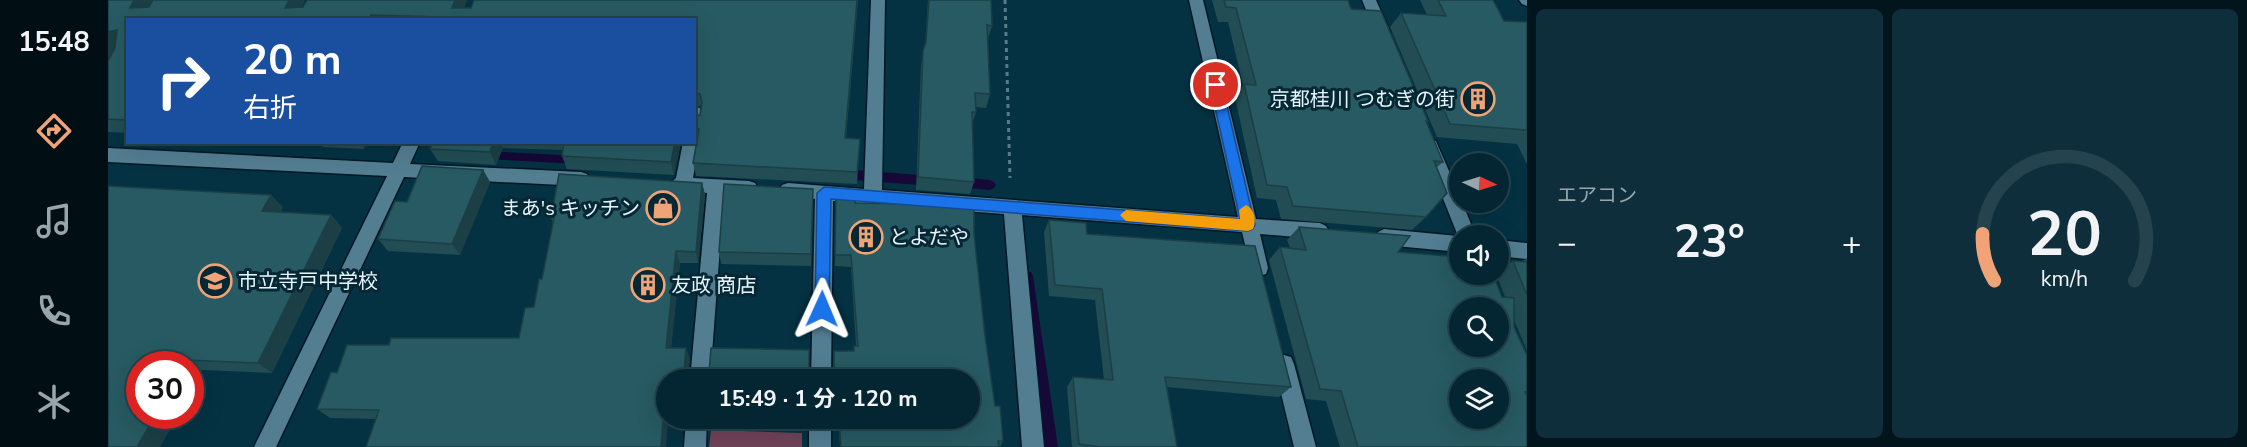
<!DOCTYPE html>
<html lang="ja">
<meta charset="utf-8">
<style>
:root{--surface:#032632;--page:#0d2e3a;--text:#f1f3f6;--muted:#97a5ac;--line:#24434d;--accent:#efa377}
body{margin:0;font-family:"Nunito Sans","Noto Sans JP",sans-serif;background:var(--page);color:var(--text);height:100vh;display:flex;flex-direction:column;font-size:22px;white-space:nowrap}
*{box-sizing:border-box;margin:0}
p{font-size:20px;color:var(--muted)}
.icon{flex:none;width:33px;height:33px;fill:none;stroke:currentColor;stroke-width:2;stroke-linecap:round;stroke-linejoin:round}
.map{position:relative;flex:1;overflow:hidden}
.details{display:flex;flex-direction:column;gap:9px;padding:9px;background:#02151c;width:720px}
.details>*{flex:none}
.guide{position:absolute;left:18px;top:18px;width:570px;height:126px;border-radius:0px;box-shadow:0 6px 24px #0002,0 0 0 2px var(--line);background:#1a4fa0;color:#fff;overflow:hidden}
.needle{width:39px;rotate:94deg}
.controls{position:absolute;left:1341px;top:153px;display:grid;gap:12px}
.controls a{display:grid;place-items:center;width:60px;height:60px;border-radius:50%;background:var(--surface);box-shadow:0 6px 24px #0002,0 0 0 2px var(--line);font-size:30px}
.speed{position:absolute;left:18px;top:351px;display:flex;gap:12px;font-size:30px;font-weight:700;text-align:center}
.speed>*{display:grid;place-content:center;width:78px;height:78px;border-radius:50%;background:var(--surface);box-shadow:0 6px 24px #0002,0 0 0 2px var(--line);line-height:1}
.speed .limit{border:9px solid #d22;background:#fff;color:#111}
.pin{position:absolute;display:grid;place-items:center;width:51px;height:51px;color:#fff;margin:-26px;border:3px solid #fff;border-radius:50%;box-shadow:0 2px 6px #0007}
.me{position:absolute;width:66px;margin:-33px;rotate:1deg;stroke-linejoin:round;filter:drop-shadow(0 0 4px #0008)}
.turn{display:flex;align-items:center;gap:21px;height:126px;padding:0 18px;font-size:27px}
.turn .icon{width:78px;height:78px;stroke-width:2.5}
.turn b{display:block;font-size:42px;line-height:51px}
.big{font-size:45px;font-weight:700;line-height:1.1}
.details .card{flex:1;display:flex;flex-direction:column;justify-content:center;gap:9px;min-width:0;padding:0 21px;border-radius:9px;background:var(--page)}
.details .dial{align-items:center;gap:0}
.dial svg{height:156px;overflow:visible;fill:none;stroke:var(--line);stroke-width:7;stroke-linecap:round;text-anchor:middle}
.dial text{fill:var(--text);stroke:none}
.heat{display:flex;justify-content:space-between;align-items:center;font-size:33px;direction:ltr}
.details .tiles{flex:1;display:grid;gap:9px;grid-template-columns:repeat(2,1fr)}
.trip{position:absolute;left:548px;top:369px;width:324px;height:60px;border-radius:30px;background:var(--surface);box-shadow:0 6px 24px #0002,0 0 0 2px var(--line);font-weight:700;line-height:60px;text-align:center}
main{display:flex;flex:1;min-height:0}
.menu{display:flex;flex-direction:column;width:108px;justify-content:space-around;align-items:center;background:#010f14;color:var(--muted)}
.menu .icon{width:42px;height:42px}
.menu .active{color:var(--accent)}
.menu b{font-size:27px;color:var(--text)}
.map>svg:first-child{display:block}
</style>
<main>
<nav class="menu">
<b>15:48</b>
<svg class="icon active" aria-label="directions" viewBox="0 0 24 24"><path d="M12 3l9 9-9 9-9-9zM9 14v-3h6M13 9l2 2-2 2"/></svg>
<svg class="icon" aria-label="music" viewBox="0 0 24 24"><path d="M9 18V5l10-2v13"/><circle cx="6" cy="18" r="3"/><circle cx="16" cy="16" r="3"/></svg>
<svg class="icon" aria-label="phone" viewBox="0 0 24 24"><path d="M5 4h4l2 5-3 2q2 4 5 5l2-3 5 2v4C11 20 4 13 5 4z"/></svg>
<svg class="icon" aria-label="climate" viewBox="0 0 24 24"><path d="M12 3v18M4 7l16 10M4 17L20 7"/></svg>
</nav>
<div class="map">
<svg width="1419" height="447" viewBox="0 0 1419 447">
<rect width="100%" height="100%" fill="#043243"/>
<polygon fill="#704358" points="603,430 694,433 694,447 601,447"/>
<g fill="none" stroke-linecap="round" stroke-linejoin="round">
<g fill="#160837" fill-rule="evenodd">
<polygon points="377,151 470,156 476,160 470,164 377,159 371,155"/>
<polygon points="733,169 824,176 830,181 824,186 733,179 727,174"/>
<polygon points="850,177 882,180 886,182 888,185 886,188 882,190 850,187 844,182"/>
<polygon points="919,271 923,272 925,276 950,447 936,447 913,276 915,272"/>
</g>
<defs>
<g id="street">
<polygon points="763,0 777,0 774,190 1130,217 1081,0 1095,0 1148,219 1212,223 1218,226 1221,231 1218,236 1212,239 1152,234 1160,268 1158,274 1151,276 1144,274 1134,232 914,215 936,447 914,447 896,214 725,201 723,380 703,380 707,199 674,195 671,190 674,185 680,183 756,189"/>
<polygon points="1254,0 1268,0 1282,32 1279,36 1269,36"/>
<path d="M586,106L592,108C595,114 595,121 592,127L586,129Z"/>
<polygon points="586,137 591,142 585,178 641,181 647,183 650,188 647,193 641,195 616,194 602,380 582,380 599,193 564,189 561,184 568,178 575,142 586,142"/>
<polygon points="1322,139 1328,141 1330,146 1352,196 1352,202 1354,202 1368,236 1352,236 1352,252 1276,245 1270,242 1267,237 1270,232 1276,229 1350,236 1314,146 1316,141"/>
<polygon points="295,142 312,142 302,164 473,172 479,174 482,179 479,184 473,186 296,177 168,447 146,447 279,176 0,162 0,148 285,163"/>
<polygon points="1390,240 1419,243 1419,259 1390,256"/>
<polygon points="1176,355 1183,357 1186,364 1208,447 1186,447 1166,364 1169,357"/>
<polygon points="578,418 599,418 598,447 576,447"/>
<rect x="701" y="418" width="22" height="29"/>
</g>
<polygon id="secondary" points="1411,0 1419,0 1419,6 1414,4"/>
</defs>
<use href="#street" stroke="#001825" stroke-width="3"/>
<use href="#secondary" stroke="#001825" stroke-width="3"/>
<polyline stroke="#577b89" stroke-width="3" stroke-dasharray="4 4" stroke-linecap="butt" points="897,0 902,178"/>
<use href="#street" fill="#537d91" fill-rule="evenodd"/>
<use href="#secondary" fill="#537d91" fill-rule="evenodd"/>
</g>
<g fill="#224d54">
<polygon points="0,0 194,7 195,7 199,0 359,0 356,8 750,0 738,138 752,139 749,184 588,176 585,163 589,138 586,135 586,116 592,115 593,107 586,105 586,20 20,20 20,133 0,132"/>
<polygon points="820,0 883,0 884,26 880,39 882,94 878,108 868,107 868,112 864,125 866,182 862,194 808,190 813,64 817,47"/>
<polygon points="1104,0 1240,0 1243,9 1320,121 1319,123 1335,162 1328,168 1318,217 1304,230 1173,219 1168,200 1149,198 1127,98 1135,85 1120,22 1110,22"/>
<polygon points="1312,0 1385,0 1396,21 1419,22 1419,164 1409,144 1329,137 1282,27 1293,13 1319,15"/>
<polygon points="211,142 259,142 256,149 215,147"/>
<polygon points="325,142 573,142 566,175 459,169 454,156 455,150 395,148 388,165 330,161 322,149"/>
<polygon points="375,170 382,182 352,255 280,251 270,239 299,202"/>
<polygon points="594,183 597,195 590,263 572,263 563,348 582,358 580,373 723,373 746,351 746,346 748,346 743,267 727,266 728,190 747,203 808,204 810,196 866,234 877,336 887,406 895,441 892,447 732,447 731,430 725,429 725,418 861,418 861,380 558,380 268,419 222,418 209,409 229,373 281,345 411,338 426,307 434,279 445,223 443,218"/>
<polygon points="705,201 703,266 613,264 611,252"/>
<polygon points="175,207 173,212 223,215 234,228 164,373 94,370 82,390 82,364 69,416 52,447 0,447"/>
<polygon points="941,220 979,234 1183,387 1171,397 1059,387 1069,447 964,447 959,387 965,377 996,380 987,300 941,296 936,232"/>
<polygon points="1191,227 1290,252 1394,297 1397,297 1388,274 1390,274 1390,271 1405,261 1413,262 1419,258 1419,351 1406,320 1406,327 1419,392 1419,447 1232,447 1218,401 1198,399 1161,260 1172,247 1182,248 1179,240"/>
<polygon points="635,418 699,418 699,429 637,428"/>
</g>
<g fill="#1b3f45">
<polygon points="26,0 46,0 36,20 22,8"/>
<polygon points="181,0 197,0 188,20 177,8"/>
<polygon points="347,0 359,0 352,18 344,8"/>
<polygon points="9,30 20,41 0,75 0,32"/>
<polygon points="252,142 259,142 256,149"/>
<polygon points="385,142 392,142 395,148 388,165 382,152"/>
<polygon points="567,142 573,142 566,175 563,162"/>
<polygon points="375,170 382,182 352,255 344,244"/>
<polygon points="594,183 597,195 590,263 588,252"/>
<polygon points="163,195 175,207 167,223 154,211"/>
<polygon points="223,215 234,228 164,373 150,363"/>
<polygon points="568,251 572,263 562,358 558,348"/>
<polygon points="578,348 582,358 580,380 576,370"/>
<polygon points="78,360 94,370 82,390 82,364 75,364"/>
<polygon points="558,383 558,418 560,418 558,447 553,447"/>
<polygon points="47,416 69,416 52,447 29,447"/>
</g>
<g fill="#275a62" stroke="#1b3f45" stroke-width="1.5" fill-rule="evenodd">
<polygon points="0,0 26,0 22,8 41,7 45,0 181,0 177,8 195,7 199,0 347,0 344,8 363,8 366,0 749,0 737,138 752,139 749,172 585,163 591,129 586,125 586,116 592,115 594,102 592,94 586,92 586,20 367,20 368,18 263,15 260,20 20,20 20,120 0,119 0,61 7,48 9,30 0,32"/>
<polygon points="821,0 883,0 884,26 879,25 882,94 867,93 868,112 864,112 866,182 810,177 815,51 818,42"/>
<polygon points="1116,0 1240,0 1243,9 1273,11 1320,121 1318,121 1335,162 1326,161 1339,193 1318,217 1185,206 1179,187 1159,185 1136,84 1148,85 1128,8 1118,7"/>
<polygon points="1330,0 1385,0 1396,21 1419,22 1419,130 1342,124 1293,13 1338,16"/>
<polygon points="325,142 385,142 382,152 322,149"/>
<polygon points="456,142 567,142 563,162 454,156"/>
<polygon points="314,166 375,170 344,244 270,239 287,201 299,202"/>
<polygon points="451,174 594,183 588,252 568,251 558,348 578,348 576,370 579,373 601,372 603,348 701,350 701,372 723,373 726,370 726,351 746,351 746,346 750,346 743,255 727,255 728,190 748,192 747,203 809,204 810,196 866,200 866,234 877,336 887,406 892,406 895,441 890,441 891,447 733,447 731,421 726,421 726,418 861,418 861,380 610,380 563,378 563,380 558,380 553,447 258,447 271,410 209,409 223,372 229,373 239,345 281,345 283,338 411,338 417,308 426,307 431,279 434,279 446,218 443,218"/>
<polygon points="616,184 705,189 703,254 611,252"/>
<polygon points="0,186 163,195 154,211 223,215 150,363 78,360 75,364 32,364 32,416 47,416 29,447 0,447"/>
<polygon points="941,220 978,223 979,234 1147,246 1183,387 1057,377 1069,447 992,447 971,444 965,377 1005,380 994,289 947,285"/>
<path d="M1191,227L1302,236L1290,252L1352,257V274H1385L1394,297L1406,298V327L1419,355V392H1417L1419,396V447H1250L1233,391L1212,389L1172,247L1198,250ZM1352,308H1390V346H1352ZM1352,380H1390V418H1352Z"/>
<polygon points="1405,261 1419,262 1419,295"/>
<polygon points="635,418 699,418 698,420"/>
</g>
<polygon fill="#1a73e8" stroke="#114b97" stroke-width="1.5" points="1108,80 1114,85 1147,225 1145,229 1140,231 723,199 721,309 719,314 714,316 709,314 707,309 709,193 716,187 1132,219 1102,85"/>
<path fill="#f59e0b" d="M1138,205C1146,208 1149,221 1145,229L1140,231L1018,221L1012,215L1018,210L1132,219L1131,210Z"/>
<defs>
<symbol id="building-ring" viewBox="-11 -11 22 22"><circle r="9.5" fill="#062734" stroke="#efa377" stroke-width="1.5"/><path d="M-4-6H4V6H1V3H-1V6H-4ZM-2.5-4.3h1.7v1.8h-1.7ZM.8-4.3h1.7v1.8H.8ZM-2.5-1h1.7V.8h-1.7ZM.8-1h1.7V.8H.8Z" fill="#efa377"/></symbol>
<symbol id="shop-ring" viewBox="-11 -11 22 22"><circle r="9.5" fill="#062734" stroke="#efa377" stroke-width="1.5"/><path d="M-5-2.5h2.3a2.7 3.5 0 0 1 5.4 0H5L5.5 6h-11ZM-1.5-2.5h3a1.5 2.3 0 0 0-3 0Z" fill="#efa377"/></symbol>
<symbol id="school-ring" viewBox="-11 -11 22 22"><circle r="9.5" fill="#062734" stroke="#efa377" stroke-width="1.5"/><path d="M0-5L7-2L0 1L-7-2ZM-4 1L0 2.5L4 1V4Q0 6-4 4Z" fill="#efa377"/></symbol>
</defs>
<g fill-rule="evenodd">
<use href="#building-ring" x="1351" y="80" width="38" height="38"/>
<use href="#shop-ring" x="536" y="189" width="38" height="38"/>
<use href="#building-ring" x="739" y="218" width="38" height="38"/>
<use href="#school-ring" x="88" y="262" width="38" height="38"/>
<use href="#building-ring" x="521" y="266" width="38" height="38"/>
</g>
<g text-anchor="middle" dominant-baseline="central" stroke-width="6" stroke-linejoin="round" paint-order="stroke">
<g font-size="20" fill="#e4f5fe" stroke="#062734" text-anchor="start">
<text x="1347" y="99" text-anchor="end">京都桂川 つむぎの街</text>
<text x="532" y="208" text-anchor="end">まあ's キッチン</text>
<text x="781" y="237">とよだや</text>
<text x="130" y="281">市立寺戸中学校</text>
<text x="563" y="285">友政 商店</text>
</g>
</g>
</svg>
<div class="controls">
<a><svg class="needle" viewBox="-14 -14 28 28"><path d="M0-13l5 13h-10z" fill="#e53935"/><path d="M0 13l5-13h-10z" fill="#97a5ac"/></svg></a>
<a><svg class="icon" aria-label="sound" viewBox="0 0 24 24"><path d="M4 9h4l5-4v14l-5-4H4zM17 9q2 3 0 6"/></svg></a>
<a><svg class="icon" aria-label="search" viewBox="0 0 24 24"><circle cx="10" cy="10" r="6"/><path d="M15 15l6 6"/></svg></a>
<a><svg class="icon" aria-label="layers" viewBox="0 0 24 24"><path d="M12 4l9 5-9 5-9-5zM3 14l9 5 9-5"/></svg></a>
</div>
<div class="speed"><div class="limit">30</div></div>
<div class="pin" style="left:1108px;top:85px;background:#d93025"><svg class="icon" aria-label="arrive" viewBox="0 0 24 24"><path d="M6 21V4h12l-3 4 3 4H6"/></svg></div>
<svg class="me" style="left:714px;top:309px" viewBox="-20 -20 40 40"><path d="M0-17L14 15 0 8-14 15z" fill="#1a73e8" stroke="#fff" stroke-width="4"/></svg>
<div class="trip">15:49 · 1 分 · 120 m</div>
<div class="guide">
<div class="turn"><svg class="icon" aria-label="right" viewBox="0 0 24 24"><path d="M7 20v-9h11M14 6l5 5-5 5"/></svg><div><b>20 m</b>右折</div></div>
</div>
</div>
<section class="details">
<div class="tiles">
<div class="card"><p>エアコン</p>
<div class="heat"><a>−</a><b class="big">23°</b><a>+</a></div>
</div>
<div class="card dial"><svg viewBox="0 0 100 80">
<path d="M14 69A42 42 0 1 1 86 69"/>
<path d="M14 69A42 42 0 0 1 8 45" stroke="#efa377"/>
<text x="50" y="56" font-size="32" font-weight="700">20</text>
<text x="50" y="72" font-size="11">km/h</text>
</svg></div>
</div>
</section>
</main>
